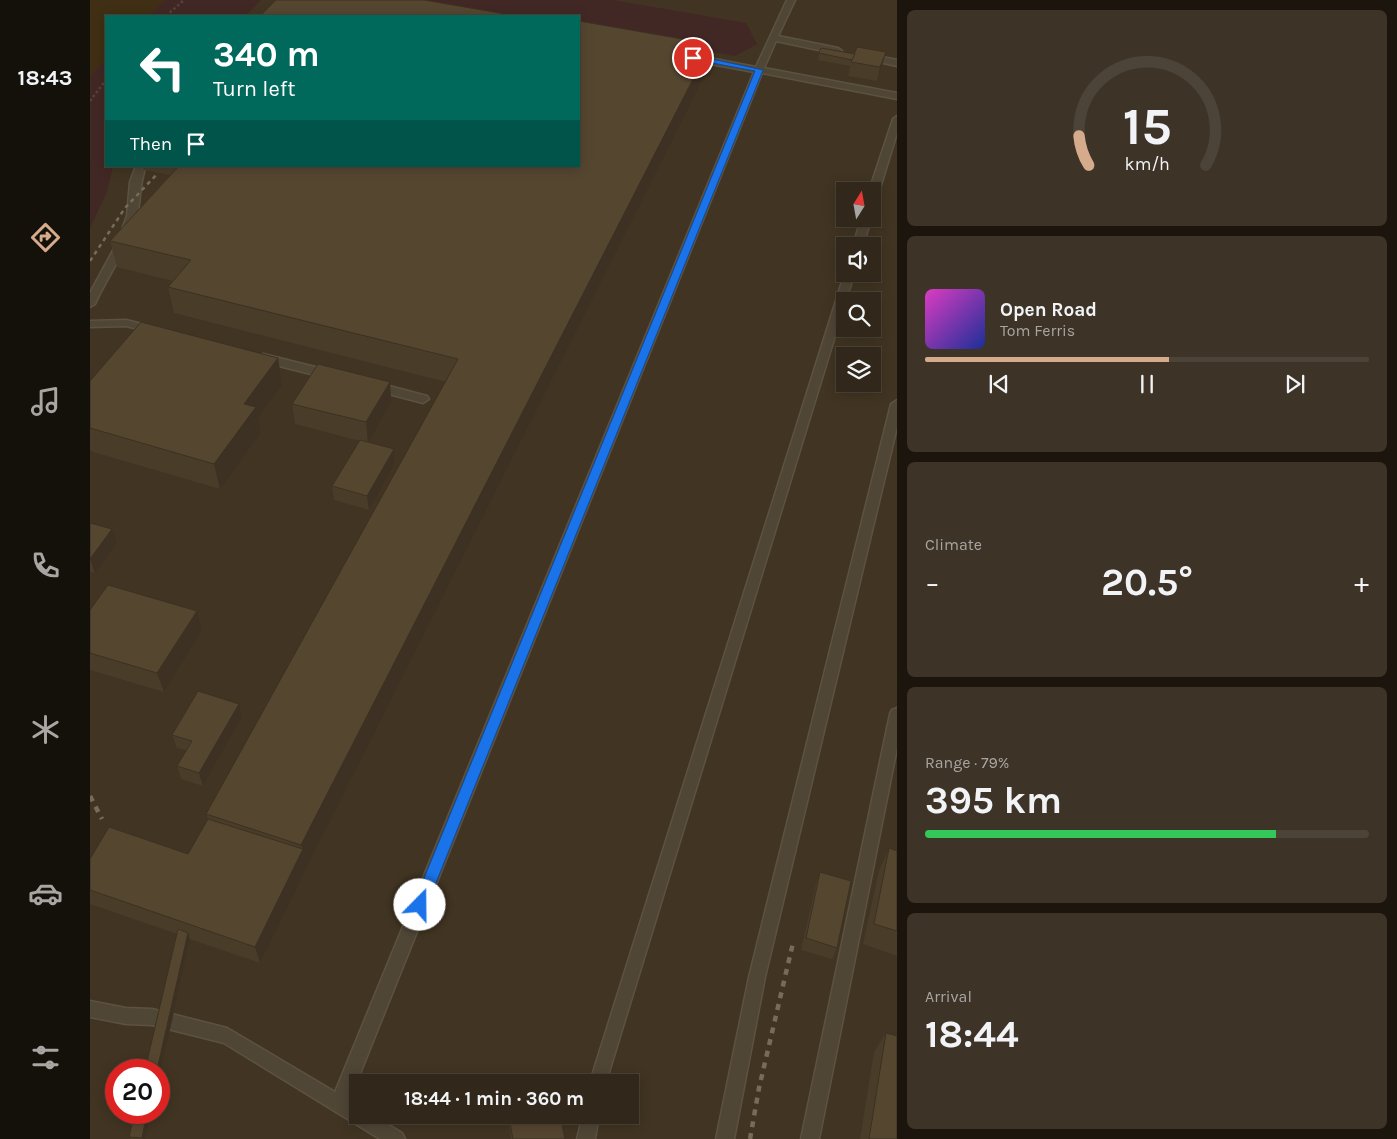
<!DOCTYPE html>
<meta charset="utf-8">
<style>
:root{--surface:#31271a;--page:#3d3327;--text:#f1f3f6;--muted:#a8a5a2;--line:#4c4439;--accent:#d6ab8b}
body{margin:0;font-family:Karla,sans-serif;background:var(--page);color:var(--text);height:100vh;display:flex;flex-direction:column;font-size:19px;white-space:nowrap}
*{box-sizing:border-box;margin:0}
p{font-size:16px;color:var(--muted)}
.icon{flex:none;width:28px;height:28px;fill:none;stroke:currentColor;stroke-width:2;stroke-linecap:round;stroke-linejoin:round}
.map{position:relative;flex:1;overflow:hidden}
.details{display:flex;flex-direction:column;gap:10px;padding:10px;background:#1b150e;width:500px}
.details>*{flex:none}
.banner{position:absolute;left:15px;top:15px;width:475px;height:152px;border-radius:0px;box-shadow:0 2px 12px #0003,0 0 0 1px var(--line);background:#00695c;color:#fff;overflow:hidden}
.needle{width:32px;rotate:11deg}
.buttons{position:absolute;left:746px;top:182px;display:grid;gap:10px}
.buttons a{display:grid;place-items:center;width:45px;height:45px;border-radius:0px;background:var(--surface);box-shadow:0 2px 12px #0003,0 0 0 1px var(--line);font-size:25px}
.speed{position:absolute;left:15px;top:1059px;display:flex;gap:10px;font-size:25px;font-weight:700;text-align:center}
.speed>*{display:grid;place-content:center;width:65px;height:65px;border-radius:50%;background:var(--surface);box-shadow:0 2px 12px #0003,0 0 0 1px var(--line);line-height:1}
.speed .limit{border:8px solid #d22;background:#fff;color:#111}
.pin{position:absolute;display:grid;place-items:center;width:42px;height:42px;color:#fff;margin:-21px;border:2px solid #fff;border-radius:50%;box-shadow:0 1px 5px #0007}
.me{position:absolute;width:55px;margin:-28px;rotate:22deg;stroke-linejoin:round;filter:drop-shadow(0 0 4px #0008)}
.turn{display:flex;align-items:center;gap:18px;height:105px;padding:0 25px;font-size:22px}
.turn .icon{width:65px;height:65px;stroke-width:2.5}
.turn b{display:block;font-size:35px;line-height:42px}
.then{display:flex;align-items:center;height:48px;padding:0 25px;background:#0003;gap:10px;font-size:19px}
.big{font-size:38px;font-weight:700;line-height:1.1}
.details .card{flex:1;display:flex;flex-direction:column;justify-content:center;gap:8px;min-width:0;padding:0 18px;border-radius:8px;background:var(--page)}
.details .dial{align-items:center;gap:0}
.dial svg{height:130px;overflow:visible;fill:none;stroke:var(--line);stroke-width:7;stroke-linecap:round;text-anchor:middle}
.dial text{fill:var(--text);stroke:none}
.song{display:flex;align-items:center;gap:15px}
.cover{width:60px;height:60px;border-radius:8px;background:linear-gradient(135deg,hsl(310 70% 55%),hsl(230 70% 35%))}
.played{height:5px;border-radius:2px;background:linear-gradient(90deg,var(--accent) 55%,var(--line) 55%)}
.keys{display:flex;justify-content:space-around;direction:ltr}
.heat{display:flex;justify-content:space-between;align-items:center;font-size:28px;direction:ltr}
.charge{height:8px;border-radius:4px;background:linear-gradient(90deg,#34c759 79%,var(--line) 0)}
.trip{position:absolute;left:259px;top:1074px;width:290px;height:50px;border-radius:0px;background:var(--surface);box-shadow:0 2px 12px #0003,0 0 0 1px var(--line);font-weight:700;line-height:50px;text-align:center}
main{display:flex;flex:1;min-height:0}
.tab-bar{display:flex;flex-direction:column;width:90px;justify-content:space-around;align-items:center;background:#14100a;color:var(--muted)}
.tab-bar .icon{width:35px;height:35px}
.tab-bar .current{color:var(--accent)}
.tab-bar b{font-size:22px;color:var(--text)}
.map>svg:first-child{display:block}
</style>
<main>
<nav class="tab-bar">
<b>18:43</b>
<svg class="icon current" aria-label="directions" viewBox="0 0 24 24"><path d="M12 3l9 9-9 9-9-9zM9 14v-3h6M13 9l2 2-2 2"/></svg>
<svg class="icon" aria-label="music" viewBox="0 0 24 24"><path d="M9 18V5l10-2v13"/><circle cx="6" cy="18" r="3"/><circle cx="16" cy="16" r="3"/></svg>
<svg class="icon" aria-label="phone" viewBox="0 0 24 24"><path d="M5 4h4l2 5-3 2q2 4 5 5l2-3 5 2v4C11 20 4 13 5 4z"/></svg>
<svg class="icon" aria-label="climate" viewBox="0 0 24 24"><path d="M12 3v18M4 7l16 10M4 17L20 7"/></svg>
<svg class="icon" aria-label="car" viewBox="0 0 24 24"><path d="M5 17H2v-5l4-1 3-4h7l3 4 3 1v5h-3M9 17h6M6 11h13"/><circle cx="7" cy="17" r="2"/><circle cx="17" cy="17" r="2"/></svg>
<svg class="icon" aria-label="filters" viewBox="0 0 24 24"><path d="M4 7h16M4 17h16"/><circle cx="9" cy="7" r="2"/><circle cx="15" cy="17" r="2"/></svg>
</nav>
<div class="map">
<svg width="807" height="1139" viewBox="0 0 807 1139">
<rect width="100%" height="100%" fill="#413422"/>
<g fill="#422824">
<polygon points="75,0 171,0 155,16 58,16"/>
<polygon points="334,0 523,0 656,23 667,44 645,56 489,28 489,16 425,16"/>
<polygon points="16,59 16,166 23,166 17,192 0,228 0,76"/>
</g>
<polygon fill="#402f14" points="0,0 75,0 58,16 16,16 16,59 0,76"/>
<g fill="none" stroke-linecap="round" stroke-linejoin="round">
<defs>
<g id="lane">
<polygon points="697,0 705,0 688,36 748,48 752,51 748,54 686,41 674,68 807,93 807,99 672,73 259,1101 268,1106 268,1115 282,1115 312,1133 315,1139 290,1139 134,1043 62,1025 36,1024 0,1017 0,1001 36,1008 62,1009 137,1028 245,1092 664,72 604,61 600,58 604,55 666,67"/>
<polygon points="778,54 807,60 807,66 775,59 774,57"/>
<polygon points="807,116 807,133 787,198 782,201 782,191 779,191 803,119"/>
<path d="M46,166H56C49,185 51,198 47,216C41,243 17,277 5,304L0,307V293L27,243L37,216L40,182Z"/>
<polygon points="771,219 781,219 773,246 763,246"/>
<polygon points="755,272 764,274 516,1082 500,1082"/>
<polygon points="36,320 68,328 69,330 64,333 36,326 0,327 0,321"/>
<polygon points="173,354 245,372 246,375 241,379 169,361 168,358"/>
<polygon points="284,382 337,396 339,399 333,403 280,389 278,386"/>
<polygon points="807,400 807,427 675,977 644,1139 626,1139 659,977 801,404"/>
<polygon points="807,708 807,748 729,1139 711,1139 800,714 802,710"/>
<polygon points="493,1115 509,1115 505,1139 487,1139"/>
</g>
</defs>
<use href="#lane" stroke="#5c5242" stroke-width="3"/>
<g stroke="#5a403d" stroke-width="2.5" stroke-dasharray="2.5 2.5" stroke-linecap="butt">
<polyline points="76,16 94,0"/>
<polyline points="0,101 16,80"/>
</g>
<use href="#lane" fill="#504636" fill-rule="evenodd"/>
<polyline stroke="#786b58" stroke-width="2.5" stroke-dasharray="4 4" stroke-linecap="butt" points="0,261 35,208 68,173"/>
<g stroke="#786b58" stroke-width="4.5" stroke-dasharray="6 6" stroke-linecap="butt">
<polyline points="0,796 12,819"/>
<polyline points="660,1139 669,1088 703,943"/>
</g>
</g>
<g fill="#493c29">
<polygon points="621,44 618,69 217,867 170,963 100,939 69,1079 69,1070 87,934 0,904 0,859 98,854 118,819 116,814 356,382 84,313 78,287 83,281 27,267 20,241 80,175 54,170 53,166 489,166"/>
<polygon points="729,53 792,66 787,81 758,76 760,66 728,60"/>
<polygon points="188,358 192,385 168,418 171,433 130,489 0,451 0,381"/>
<polygon points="300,382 301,402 278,442 304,449 305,463 279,510 244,500 242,486 270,441 205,424 202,404"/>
<polygon points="0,523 27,543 5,573 0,572"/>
<polygon points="0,610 107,611 112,631 74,692 0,670"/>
<polygon points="152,717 113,786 91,779 87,766 96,750 87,748 82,735"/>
<polygon points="799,848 807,851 807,956 773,944 789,871"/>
<polygon points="730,872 747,948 742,959 711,950 726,884"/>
<polygon points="796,1033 807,1139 770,1139 784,1052"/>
<polygon points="45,1112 55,1139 41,1139 39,1137"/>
<polygon points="419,1118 475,1139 421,1139 419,1127"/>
</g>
<g fill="#3c3122">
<polygon points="621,44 618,69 217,867 170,963 165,947 213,849 211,845"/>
<polygon points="796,52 792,66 787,81 790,67"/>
<polygon points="188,358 192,385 168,418 171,433 130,489 124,464 154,404"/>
<polygon points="300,382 301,402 278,443 276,422"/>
<polygon points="304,449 305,463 279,510 277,496"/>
<polygon points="22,529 27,543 5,573 0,559"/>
<polygon points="107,611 112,631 74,692 67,673"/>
<polygon points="149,704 152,717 113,786 109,773"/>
<polygon points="98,933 100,939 69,1079 69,1070 67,1070"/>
<polygon points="57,1112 61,1112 55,1139 52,1139 52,1138"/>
</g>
<g fill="#554630" stroke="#3c3122">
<polygon points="186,0 334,0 427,16 170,16"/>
<polygon points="489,21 621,44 211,845 116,814 368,359 78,287 101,260 20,241 89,166 489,166"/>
<polygon points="767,47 796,52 790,67 761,62"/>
<polygon points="731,48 765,54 762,60 729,53"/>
<polygon points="51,322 188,358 154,404 166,407 124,464 0,428 0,381"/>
<polygon points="228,364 300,382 276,422 202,404"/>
<polygon points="270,440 304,449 277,496 242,486"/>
<polygon points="0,523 22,529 0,559"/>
<polygon points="18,585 107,611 67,673 0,653 0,610"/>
<polygon points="108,691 149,704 109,773 87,766 102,741 82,735"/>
<polygon points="118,819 213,849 165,947 0,890 0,859 19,827 98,854"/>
<polygon points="799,848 807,851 807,931 784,924"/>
<polygon points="730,872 761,881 747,948 716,938"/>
<polygon points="88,929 98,933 67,1070 55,1070"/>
<polygon points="796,1033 807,1036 807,1139 779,1139"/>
<polygon points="45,1112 57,1112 52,1138 39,1137"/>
<polygon points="432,1115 470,1115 475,1139 423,1139 419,1118"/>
</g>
<polygon fill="#1a73e8" stroke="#114b97" points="603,55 673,70 337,905 335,910 330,912 325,910 323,905 665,71 601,59 599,58"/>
</svg>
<div class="buttons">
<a><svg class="needle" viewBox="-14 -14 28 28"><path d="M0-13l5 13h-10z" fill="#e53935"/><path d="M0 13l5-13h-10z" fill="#a8a5a2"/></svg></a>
<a><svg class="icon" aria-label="sound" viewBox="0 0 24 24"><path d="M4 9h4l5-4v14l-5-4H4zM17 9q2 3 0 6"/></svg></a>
<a><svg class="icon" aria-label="search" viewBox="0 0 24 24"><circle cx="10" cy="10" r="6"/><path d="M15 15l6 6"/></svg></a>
<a><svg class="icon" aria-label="layers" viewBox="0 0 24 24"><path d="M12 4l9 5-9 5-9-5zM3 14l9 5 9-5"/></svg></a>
</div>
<div class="speed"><div class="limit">20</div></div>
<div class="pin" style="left:603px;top:58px;background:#d93025"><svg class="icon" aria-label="arrive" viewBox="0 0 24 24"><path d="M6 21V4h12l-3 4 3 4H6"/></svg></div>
<svg class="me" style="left:330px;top:905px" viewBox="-20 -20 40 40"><circle r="19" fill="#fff"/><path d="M0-13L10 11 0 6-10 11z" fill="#1a73e8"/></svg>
<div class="trip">18:44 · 1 min · 360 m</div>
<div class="banner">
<div class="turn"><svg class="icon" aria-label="left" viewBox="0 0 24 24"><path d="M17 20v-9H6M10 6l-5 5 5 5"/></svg><div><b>340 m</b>Turn left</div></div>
<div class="then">Then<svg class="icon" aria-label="arrive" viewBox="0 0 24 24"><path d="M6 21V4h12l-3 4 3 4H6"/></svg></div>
</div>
</div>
<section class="details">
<div class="card dial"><svg viewBox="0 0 100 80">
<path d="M14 69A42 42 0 1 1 86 69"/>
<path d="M14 69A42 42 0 0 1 8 51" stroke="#d6ab8b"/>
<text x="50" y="56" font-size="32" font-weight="700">15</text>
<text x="50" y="72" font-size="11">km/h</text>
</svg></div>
<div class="card">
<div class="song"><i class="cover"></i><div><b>Open Road</b><p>Tom Ferris</p></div></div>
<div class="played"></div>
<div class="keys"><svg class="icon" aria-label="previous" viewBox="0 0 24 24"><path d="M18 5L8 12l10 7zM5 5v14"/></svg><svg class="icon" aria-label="pause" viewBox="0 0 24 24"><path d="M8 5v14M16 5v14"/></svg><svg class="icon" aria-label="next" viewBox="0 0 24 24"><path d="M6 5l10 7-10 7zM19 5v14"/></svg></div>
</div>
<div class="card"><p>Climate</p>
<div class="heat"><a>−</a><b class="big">20.5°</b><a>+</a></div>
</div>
<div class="card"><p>Range · 79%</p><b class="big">395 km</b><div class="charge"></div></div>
<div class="card"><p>Arrival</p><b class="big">18:44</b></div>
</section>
</main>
